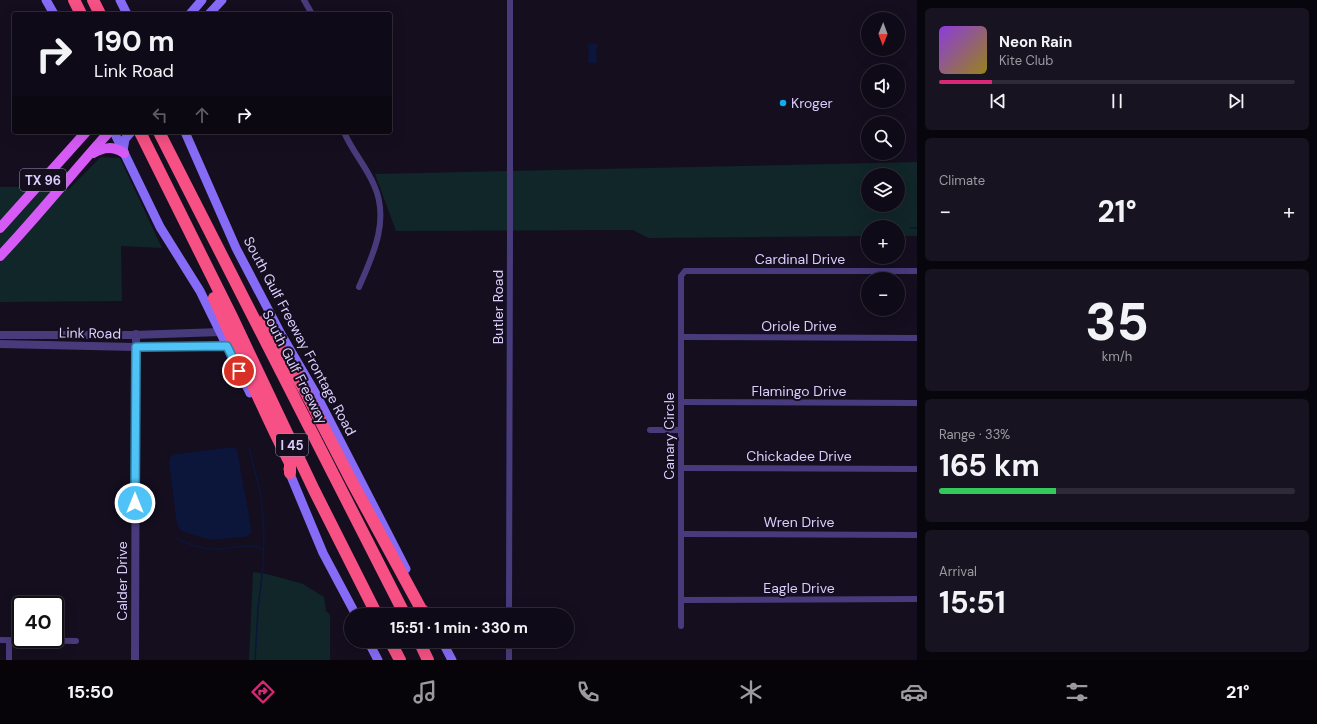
<!DOCTYPE html>
<meta charset="utf-8">
<style>
:root{--surface:#0f0a17;--page:#181320;--text:#f1f3f6;--muted:#9b9aa1;--line:#2f2b36;--accent:#db2777}
body{margin:0;font-family:"DM Sans",sans-serif;background:var(--page);color:var(--text);height:100vh;display:flex;flex-direction:column;font-size:15px;white-space:nowrap}
*{box-sizing:border-box;margin:0}
p{font-size:13px;color:var(--muted)}
.icon{flex:none;width:22px;height:22px;fill:none;stroke:currentColor;stroke-width:2;stroke-linecap:round;stroke-linejoin:round}
.map{position:relative;flex:1;overflow:hidden}
.side{display:flex;flex-direction:column;gap:8px;padding:8px;background:#08060d;width:400px}
.side>*{flex:none}
.guide{position:absolute;left:12px;top:12px;width:380px;height:122px;border-radius:4px;box-shadow:0 4px 16px #0002,0 0 0 1px var(--line);background:#0f0a17;color:var(--text);overflow:hidden}
.needle{width:26px;rotate:181deg}
.buttons{position:absolute;left:861px;top:12px;display:grid;gap:8px}
.buttons a{display:grid;place-items:center;width:44px;height:44px;border-radius:50%;background:var(--surface);box-shadow:0 4px 16px #0002,0 0 0 1px var(--line);font-size:20px}
.speed{position:absolute;left:12px;top:596px;display:flex;gap:8px;font-size:20px;font-weight:700;text-align:center}
.speed>*{display:grid;place-content:center;width:52px;height:52px;border-radius:50%;background:var(--surface);box-shadow:0 4px 16px #0002,0 0 0 1px var(--line);line-height:1}
.speed .limit{border:2px solid #111;border-radius:6px;background:#fff;color:#111}
.pin{position:absolute;display:grid;place-items:center;width:34px;height:34px;color:#fff;margin:-17px;border:2px solid #fff;border-radius:50%;box-shadow:0 1px 4px #0007}
.me{position:absolute;width:44px;margin:-22px;rotate:0deg;stroke-linejoin:round;filter:drop-shadow(0 0 3px #0008)}
.turn{display:flex;align-items:center;gap:14px;height:84px;padding:0 16px;font-size:18px}
.turn .icon{width:52px;height:52px;stroke-width:2.5}
.turn b{display:block;font-size:28px;line-height:34px}
.lanes{display:flex;align-items:center;height:38px;padding:0 16px;background:#0003;justify-content:center;gap:20px;direction:ltr}
.lanes .off{opacity:.35}
.big{font-size:30px;font-weight:700;line-height:1.1}
.side .card{flex:1;display:flex;flex-direction:column;justify-content:center;gap:6px;min-width:0;padding:0 14px;border-radius:6px;background:var(--page)}
.side .dial{align-items:center;gap:0}
.dial b{font-size:52px;line-height:1}
.song{display:flex;align-items:center;gap:12px}
.cover{width:48px;height:48px;border-radius:6px;background:linear-gradient(135deg,hsl(270 70% 55%),hsl(50 70% 35%))}
.played{height:4px;border-radius:2px;background:linear-gradient(90deg,var(--accent) 15%,var(--line) 15%)}
.keys{display:flex;justify-content:space-around;direction:ltr}
.heat{display:flex;justify-content:space-between;align-items:center;font-size:22px;direction:ltr}
.charge{height:6px;border-radius:3px;background:linear-gradient(90deg,#34c759 33%,var(--line) 0)}
.trip{position:absolute;left:344px;top:608px;width:230px;height:40px;border-radius:20px;background:var(--surface);box-shadow:0 4px 16px #0002,0 0 0 1px var(--line);font-weight:700;line-height:40px;text-align:center}
.dock{display:flex;height:64px;justify-content:space-around;align-items:center;background:#060409;color:var(--muted)}
.dock .icon{width:28px;height:28px}
.dock .active{color:var(--accent)}
.dock b{font-size:18px;color:var(--text)}
main{display:flex;flex:1;min-height:0}
.map>svg:first-child{display:block}
</style>
<main>
<div class="map">
<svg width="917" height="660" viewBox="0 0 917 660">
<rect width="100%" height="100%" fill="#140e1f"/>
<g fill="#112629" fill-rule="evenodd">
<polygon points="101,157 120,158 162,248 121,246 122,301 0,302 0,187 26,187 69,189"/>
<path d="M917,162V236H898V227H868V236L648,238L633,230L396,231L375,174ZM868,175H898V205H868Z"/>
<polygon points="253,572 267,574 303,584 324,597 326,611 330,615 330,660 249,660"/>
</g>
<g fill="#0c153a">
<polygon points="589,44 596,44 598,46 596,50 597,63 588,63 589,50 587,48"/>
<polygon points="232,447 236,448 237,450 251,527 251,533 248,536 243,537 211,540 181,531 177,524 176,518 169,460 171,456 176,454"/>
</g>
<g fill="none" stroke-linecap="round" stroke-linejoin="round">
<g stroke="#0c153a" stroke-width="1.5">
<polyline points="911,228 917,228"/>
<polyline points="249,447 261,496 264,532 263,567 258,609 255,660"/>
<path d="M177,539C189,544 201,549 214,549C228,550 251,542 263,549"/>
</g>
<g stroke="#483b7c" stroke-width="6">
<polyline points="304,0 312,14"/>
<path d="M344,132C352,151 366,166 374,185C390,220 373,255 359,287"/>
<polyline points="681,337 917,338"/>
<polyline points="681,402 917,403"/>
<polyline points="650,430 681,430"/>
<polyline points="681,468 917,469"/>
<polyline points="681,534 917,535"/>
<polyline points="682,600 917,599"/>
<polyline points="509,615 510,232 510,0"/>
<polyline points="681,626 681,276 685,271 917,271"/>
<polyline points="0,640 76,641"/>
<polyline points="9,640 9,660"/>
<polyline points="509,660 509,641"/>
</g>
<g stroke="#483b7c" stroke-width="8">
<polyline points="0,335 133,335 221,332"/>
<polyline points="0,344 135,347 227,346"/>
<polyline points="135,660 136,334"/>
</g>
<g stroke="#866bf7" stroke-width="9">
<polyline points="46,0 54,14"/>
<polyline points="120,0 127,14"/>
<polyline points="190,14 202,0"/>
<polyline points="209,14 222,0"/>
<polyline points="114,132 160,227 200,291 250,393"/>
<polyline points="185,132 236,248 281,334 316,394 406,569"/>
<polyline points="123,151 125,139 131,132"/>
<polyline points="288,469 323,553 356,615"/>
<polyline points="368,641 378,660"/>
<polyline points="442,641 452,660"/>
</g>
<g stroke="#d65bf6" stroke-width="10">
<path d="M93,153C104,147 113,146 124,153"/>
<polyline points="0,228 86,132"/>
<path d="M0,256C38,216 72,173 109,132"/>
</g>
<g stroke="#f65084" stroke-width="12">
<polyline points="74,0 81,14"/>
<polyline points="93,0 100,14"/>
<polyline points="140,132 232,317 314,490 377,615"/>
<polyline points="159,132 405,615"/>
<path d="M214,298C239,353 262,409 290,463V473"/>
<polyline points="264,321 306,393 352,482 421,609 428,615"/>
<polyline points="390,641 400,660"/>
<polyline points="419,641 428,660"/>
</g>
</g>
<g fill="none" stroke-linecap="round" stroke-linejoin="round">
<defs>
<polyline id="route" points="135,503 136,347 227,346 239,371"/>
</defs>
<use href="#route" stroke="#337fa1" stroke-width="10"/>
<use href="#route" stroke="#4fc3f7" stroke-width="7"/>
</g>
<circle fill="#0cafeb" stroke="#140e1f" stroke-width="1.5" cx="783" cy="103" r="4"/>
<g text-anchor="middle" dominant-baseline="central" stroke-width="4" stroke-linejoin="round" paint-order="stroke">
<g fill="#140e1f" stroke="#9f94ba" stroke-width="1">
<rect x="20" y="169" width="46" height="22" rx="3"/>
<rect x="276" y="434" width="32" height="22" rx="3"/>
</g>
<g font-size="13" font-weight="bold" fill="#dbcefc">
<text x="43" y="180">TX 96</text>
<text x="292" y="445">I 45</text>
</g>
<g font-size="14" fill="#dbcefc" stroke="#140e1f" text-anchor="start">
<text x="791" y="103">Kroger</text>
</g>
<g font-size="14" fill="#dbcefc" stroke="#140e1f">
<text x="800" y="259">Cardinal Drive</text>
<text transform="translate(498 307) rotate(-90)">Butler Road</text>
<text x="799" y="326">Oriole Drive</text>
<text transform="translate(90 333) rotate(1)">Link Road</text>
<text transform="translate(300 336) rotate(62)">South Gulf Freeway Frontage Road</text>
<text transform="translate(295 367) rotate(63)">South Gulf Freeway</text>
<text x="799" y="391">Flamingo Drive</text>
<text transform="translate(669 436) rotate(-90)">Canary Circle</text>
<text x="799" y="456">Chickadee Drive</text>
<text x="799" y="522">Wren Drive</text>
<text transform="translate(122 581) rotate(-90)">Calder Drive</text>
<text x="799" y="588">Eagle Drive</text>
</g>
</g>
</svg>
<div class="buttons">
<a><svg class="needle" viewBox="-14 -14 28 28"><path d="M0-13l5 13h-10z" fill="#e53935"/><path d="M0 13l5-13h-10z" fill="#9b9aa1"/></svg></a>
<a><svg class="icon" aria-label="sound" viewBox="0 0 24 24"><path d="M4 9h4l5-4v14l-5-4H4zM17 9q2 3 0 6"/></svg></a>
<a><svg class="icon" aria-label="search" viewBox="0 0 24 24"><circle cx="10" cy="10" r="6"/><path d="M15 15l6 6"/></svg></a>
<a><svg class="icon" aria-label="layers" viewBox="0 0 24 24"><path d="M12 4l9 5-9 5-9-5zM3 14l9 5 9-5"/></svg></a>
<a>+</a>
<a>−</a>
</div>
<div class="speed"><div class="limit">40</div></div>
<div class="pin" style="left:239px;top:371px;background:#d93025"><svg class="icon" aria-label="arrive" viewBox="0 0 24 24"><path d="M6 21V4h12l-3 4 3 4H6"/></svg></div>
<svg class="me" style="left:135px;top:503px" viewBox="-20 -20 40 40"><circle r="17" fill="#4fc3f7" stroke="#fff" stroke-width="3"/><path d="M0-11L8 9 0 5-8 9z" fill="#fff"/></svg>
<div class="trip">15:51 · 1 min · 330 m</div>
<div class="guide">
<div class="turn"><svg class="icon" aria-label="right" viewBox="0 0 24 24"><path d="M7 20v-9h11M14 6l5 5-5 5"/></svg><div><b>190 m</b>Link Road</div></div>
<div class="lanes"><svg class="icon off" aria-label="left" viewBox="0 0 24 24"><path d="M17 20v-9H6M10 6l-5 5 5 5"/></svg><svg class="icon off" aria-label="ahead" viewBox="0 0 24 24"><path d="M12 20V5M6 11l6-6 6 6"/></svg><svg class="icon" aria-label="right" viewBox="0 0 24 24"><path d="M7 20v-9h11M14 6l5 5-5 5"/></svg></div>
</div>
</div>
<section class="side">
<div class="card">
<div class="song"><i class="cover"></i><div><b>Neon Rain</b><p>Kite Club</p></div></div>
<div class="played"></div>
<div class="keys"><svg class="icon" aria-label="previous" viewBox="0 0 24 24"><path d="M18 5L8 12l10 7zM5 5v14"/></svg><svg class="icon" aria-label="pause" viewBox="0 0 24 24"><path d="M8 5v14M16 5v14"/></svg><svg class="icon" aria-label="next" viewBox="0 0 24 24"><path d="M6 5l10 7-10 7zM19 5v14"/></svg></div>
</div>
<div class="card"><p>Climate</p>
<div class="heat"><a>−</a><b class="big">21°</b><a>+</a></div>
</div>
<div class="card dial"><b>35</b><p>km/h</p></div>
<div class="card"><p>Range · 33%</p><b class="big">165 km</b><div class="charge"></div></div>
<div class="card"><p>Arrival</p><b class="big">15:51</b></div>
</section>
</main>
<nav class="dock">
<b>15:50</b>
<svg class="icon active" aria-label="directions" viewBox="0 0 24 24"><path d="M12 3l9 9-9 9-9-9zM9 14v-3h6M13 9l2 2-2 2"/></svg>
<svg class="icon" aria-label="music" viewBox="0 0 24 24"><path d="M9 18V5l10-2v13"/><circle cx="6" cy="18" r="3"/><circle cx="16" cy="16" r="3"/></svg>
<svg class="icon" aria-label="phone" viewBox="0 0 24 24"><path d="M5 4h4l2 5-3 2q2 4 5 5l2-3 5 2v4C11 20 4 13 5 4z"/></svg>
<svg class="icon" aria-label="climate" viewBox="0 0 24 24"><path d="M12 3v18M4 7l16 10M4 17L20 7"/></svg>
<svg class="icon" aria-label="car" viewBox="0 0 24 24"><path d="M5 17H2v-5l4-1 3-4h7l3 4 3 1v5h-3M9 17h6M6 11h13"/><circle cx="7" cy="17" r="2"/><circle cx="17" cy="17" r="2"/></svg>
<svg class="icon" aria-label="filters" viewBox="0 0 24 24"><path d="M4 7h16M4 17h16"/><circle cx="9" cy="7" r="2"/><circle cx="15" cy="17" r="2"/></svg>
<b>21°</b>
</nav>
